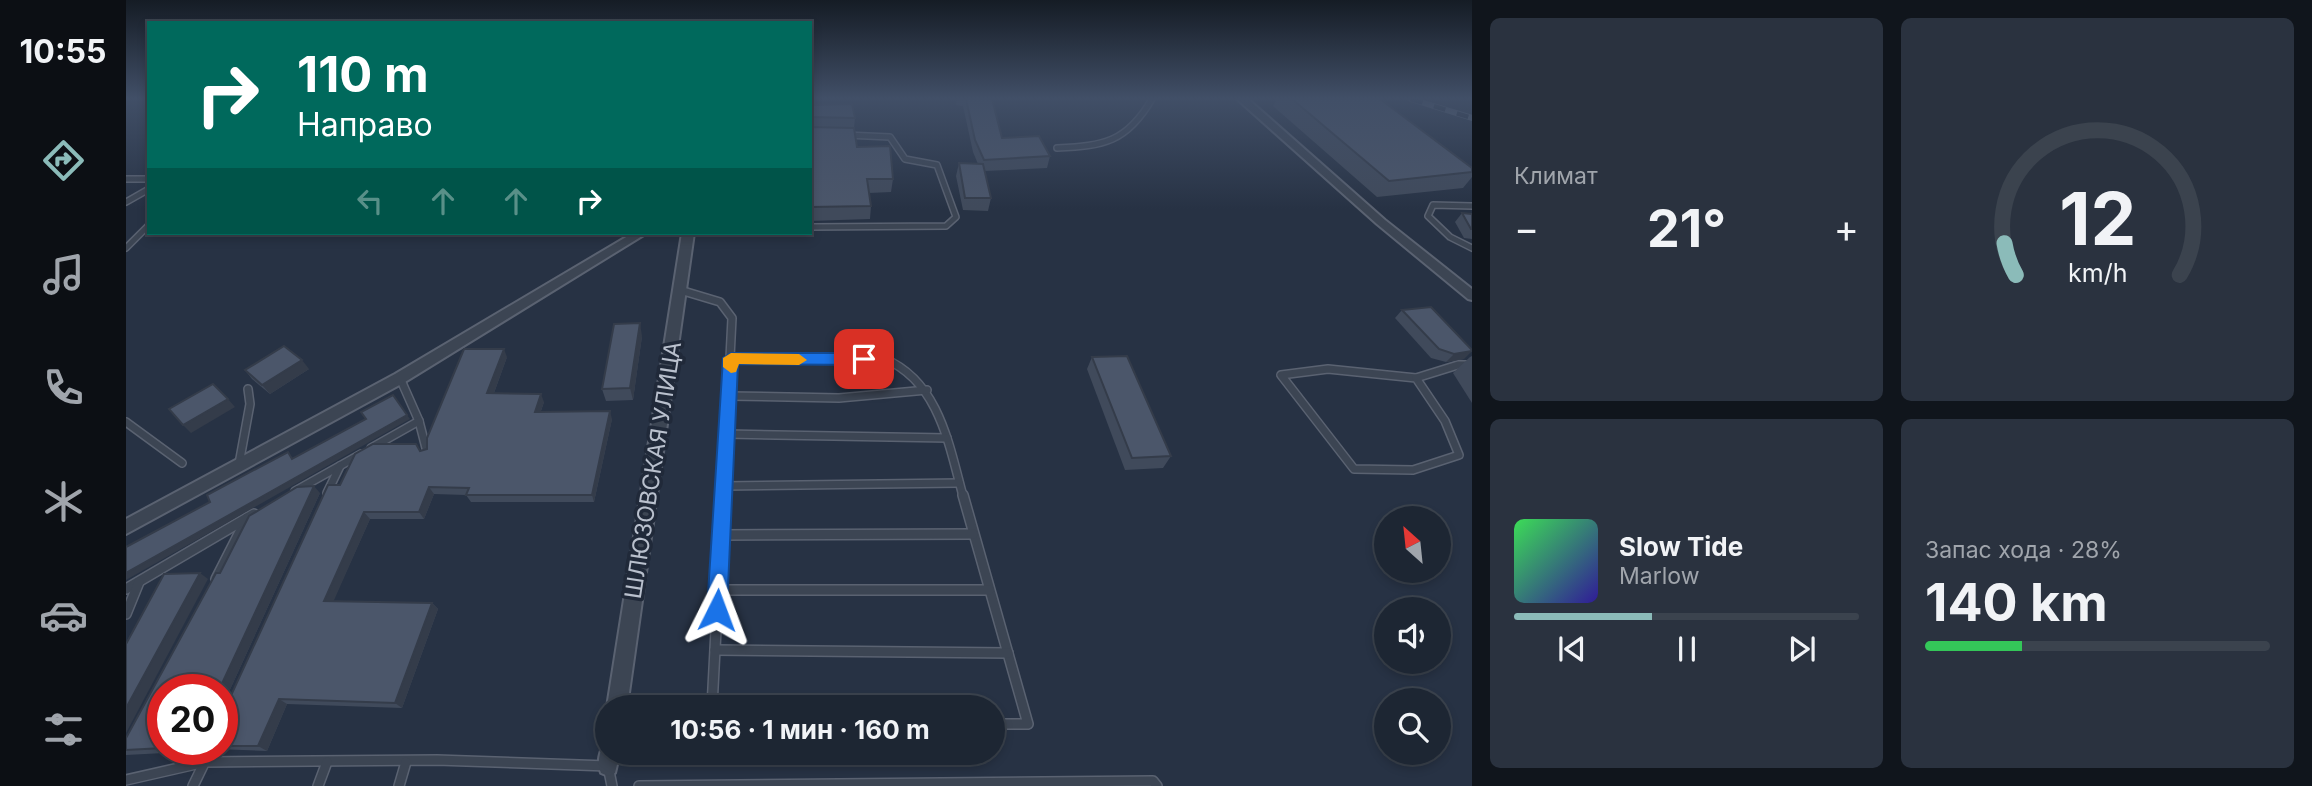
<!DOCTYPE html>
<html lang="ru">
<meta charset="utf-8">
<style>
:root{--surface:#1d2633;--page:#2a323f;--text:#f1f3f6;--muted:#a0a5ac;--line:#3b434e;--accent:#8bbbb9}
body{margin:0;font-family:Inter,sans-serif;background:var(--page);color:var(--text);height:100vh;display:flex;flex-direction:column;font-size:26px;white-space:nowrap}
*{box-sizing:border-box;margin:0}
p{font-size:23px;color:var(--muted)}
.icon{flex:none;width:38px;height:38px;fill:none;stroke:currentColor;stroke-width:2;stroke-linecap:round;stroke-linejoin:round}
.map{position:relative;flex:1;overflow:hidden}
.details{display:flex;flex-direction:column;gap:18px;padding:18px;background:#10151c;width:840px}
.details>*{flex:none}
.guide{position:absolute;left:21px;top:21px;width:665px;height:214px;border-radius:0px;box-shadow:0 4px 10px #0003,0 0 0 2px var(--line);background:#00695c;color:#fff;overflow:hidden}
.needle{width:46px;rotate:333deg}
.tools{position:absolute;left:1248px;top:506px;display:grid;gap:14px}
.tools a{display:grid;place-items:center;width:77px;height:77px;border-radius:50%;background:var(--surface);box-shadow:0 4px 10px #0003,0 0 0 2px var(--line);font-size:35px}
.speed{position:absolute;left:21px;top:674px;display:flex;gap:14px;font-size:35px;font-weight:700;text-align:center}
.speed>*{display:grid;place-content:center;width:91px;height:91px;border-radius:50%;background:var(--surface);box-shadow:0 4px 10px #0003,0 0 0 2px var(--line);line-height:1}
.speed .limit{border:10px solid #d22;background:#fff;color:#111}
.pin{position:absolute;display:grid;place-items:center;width:60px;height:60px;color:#fff;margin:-30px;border-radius:14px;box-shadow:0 4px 10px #0006}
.me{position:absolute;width:77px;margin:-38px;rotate:3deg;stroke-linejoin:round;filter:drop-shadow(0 0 5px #0008)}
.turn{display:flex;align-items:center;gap:24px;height:147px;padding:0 35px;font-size:32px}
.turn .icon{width:91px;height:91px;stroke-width:2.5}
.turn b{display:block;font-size:49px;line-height:60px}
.lanes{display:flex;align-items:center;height:66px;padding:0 35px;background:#0003;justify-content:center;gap:35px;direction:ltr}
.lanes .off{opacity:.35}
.big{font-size:52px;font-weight:700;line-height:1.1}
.details .card{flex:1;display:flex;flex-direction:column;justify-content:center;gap:10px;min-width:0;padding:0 24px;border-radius:10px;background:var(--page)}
.details .dial{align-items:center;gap:0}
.dial svg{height:182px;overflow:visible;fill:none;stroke:var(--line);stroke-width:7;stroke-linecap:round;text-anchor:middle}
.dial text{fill:var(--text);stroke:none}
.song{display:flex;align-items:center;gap:21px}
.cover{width:84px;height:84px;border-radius:10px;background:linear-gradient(135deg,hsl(130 70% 55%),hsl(250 70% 35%))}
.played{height:7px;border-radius:4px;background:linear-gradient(90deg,var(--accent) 40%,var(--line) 40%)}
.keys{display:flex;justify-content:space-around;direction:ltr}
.heat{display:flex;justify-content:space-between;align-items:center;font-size:38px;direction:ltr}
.charge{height:10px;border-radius:5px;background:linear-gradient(90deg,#34c759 28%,var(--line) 0)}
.details .tiles{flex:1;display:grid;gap:18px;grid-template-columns:repeat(2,1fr)}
.trip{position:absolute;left:469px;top:695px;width:410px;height:70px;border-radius:35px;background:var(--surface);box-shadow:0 4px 10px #0003,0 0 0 2px var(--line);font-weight:700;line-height:70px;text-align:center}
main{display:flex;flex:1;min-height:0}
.dock{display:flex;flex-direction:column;width:126px;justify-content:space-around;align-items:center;background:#0c0f14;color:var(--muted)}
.dock .icon{width:49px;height:49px}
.dock .selected{color:var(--accent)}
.dock b{font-size:32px;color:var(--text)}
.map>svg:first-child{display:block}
</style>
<main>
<nav class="dock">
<b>10:55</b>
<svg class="icon selected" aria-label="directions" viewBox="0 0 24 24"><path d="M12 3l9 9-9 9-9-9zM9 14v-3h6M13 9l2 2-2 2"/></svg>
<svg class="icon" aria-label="music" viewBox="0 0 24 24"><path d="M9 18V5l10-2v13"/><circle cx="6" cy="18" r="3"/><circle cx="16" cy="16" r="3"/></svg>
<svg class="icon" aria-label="phone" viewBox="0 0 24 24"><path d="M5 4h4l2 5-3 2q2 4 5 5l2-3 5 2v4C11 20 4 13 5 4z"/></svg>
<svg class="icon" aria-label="climate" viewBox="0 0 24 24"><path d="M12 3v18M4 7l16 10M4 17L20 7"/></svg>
<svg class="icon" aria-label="car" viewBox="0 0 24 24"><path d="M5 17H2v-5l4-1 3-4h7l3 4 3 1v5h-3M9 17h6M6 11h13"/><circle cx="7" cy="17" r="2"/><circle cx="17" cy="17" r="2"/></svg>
<svg class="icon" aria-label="filters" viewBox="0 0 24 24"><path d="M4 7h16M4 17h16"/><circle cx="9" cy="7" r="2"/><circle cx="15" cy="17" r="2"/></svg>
</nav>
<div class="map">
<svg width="1346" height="786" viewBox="0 0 1346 786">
<rect width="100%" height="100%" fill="#273244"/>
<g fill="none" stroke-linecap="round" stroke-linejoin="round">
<defs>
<g id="lane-far2">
<path d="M931,148C978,146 1001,142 1026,99"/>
<polyline points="0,179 23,179"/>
<polyline points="0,202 23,189"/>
<polyline points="1346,206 1307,205 1302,216 1324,237 1346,248"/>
<polyline points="684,227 820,226 830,217 811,165 779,159 764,137 720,135"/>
<polyline points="0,248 23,225"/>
</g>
<g id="lane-far1">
<polyline points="554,290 594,302 606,318 597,496"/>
<path d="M605,358L759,359C813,382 823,445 837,496"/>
<polygon points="1202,369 1290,378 1319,421 1333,455 1287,470 1228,469 1155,375"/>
<polyline points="274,378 293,421 301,452"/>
<polyline points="1290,378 1332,365 1346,365"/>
<polyline points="604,396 713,398 801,390"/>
<polyline points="0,422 56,463"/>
<polyline points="601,434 821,438"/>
<polyline points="245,448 293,421"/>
<polyline points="113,464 124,404 122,389"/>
<polyline points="599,486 833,483"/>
<polyline points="169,491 235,454"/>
<polyline points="201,493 214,466"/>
</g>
<g id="lane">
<polyline points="837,495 902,724 866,724"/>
<polyline points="596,535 847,534"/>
<polyline points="90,579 121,518"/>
<polyline points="0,589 128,514"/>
<polyline points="592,590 863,590"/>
<polyline points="0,614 13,582"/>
<polyline points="589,650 882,653"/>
<polyline points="586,707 597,495"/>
<polyline points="0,780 79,762 311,760 482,766 486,786"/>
<polyline points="67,786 85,749"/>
<polyline points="192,786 201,762"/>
<polyline points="273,786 280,762"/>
<polyline points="513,786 1027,781 1031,786"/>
</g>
<g id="street">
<polygon points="1111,99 1122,99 1259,220 1346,289 1346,300 1342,299 1251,224"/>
<polygon points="507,233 521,233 279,382 0,534 0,519 269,374"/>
<polygon points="556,233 568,233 501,707 481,707"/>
<path d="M481,743V752H494L489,773L482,776L475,773C471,763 473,755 477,745Z"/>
</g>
</defs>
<use href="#lane-far2" stroke="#5a6271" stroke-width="8"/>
<use href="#lane-far1" stroke="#5a6271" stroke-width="10"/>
<use href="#lane" stroke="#5a6271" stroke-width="12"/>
<use href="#street" stroke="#5a6271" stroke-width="4"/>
<use href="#lane-far2" stroke="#3c4553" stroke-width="5"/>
<use href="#lane-far1" stroke="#3c4553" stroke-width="7"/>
<use href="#lane" stroke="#3c4553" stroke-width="9"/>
<use href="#street" fill="#3c4553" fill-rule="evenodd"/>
<defs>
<polyline id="rail" points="1285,99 1346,118"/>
</defs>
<use href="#rail" stroke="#5e687a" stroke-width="6"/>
<use href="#rail" stroke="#202939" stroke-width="4.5" stroke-dasharray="12" stroke-linecap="butt"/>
</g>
<g fill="#404a5b">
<polygon points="831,99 866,99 876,138 924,156 921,168 859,171 865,198 862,211 837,210 830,176 833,163 852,164 847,152 837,106 830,105"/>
<polygon points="1151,99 1254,99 1346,168 1346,177 1337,188 1251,197 1147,106"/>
<polygon points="684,105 729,118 728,128 731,147 767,179 765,192 743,193 745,206 744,219 684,221"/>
<polygon points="1336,213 1346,214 1346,239 1338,238 1329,222"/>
<polygon points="1276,310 1338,359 1320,362 1305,358 1269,318"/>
<polygon points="516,336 507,400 480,401 476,389"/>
<polygon points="1346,356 1346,403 1327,373 1344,357"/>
<polygon points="381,357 368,393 418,402 415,411 486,419 468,502 345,502 340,495 308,494 298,519 244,519 207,601 306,603 312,609 276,708 161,704 141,751 90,749 96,749 96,715 214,485 294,451 301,449"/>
<polygon points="966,357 1045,456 1037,468 999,470 961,369"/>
<polygon points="183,369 144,394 126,379 119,370"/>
<polygon points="194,493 96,707 96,690 37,690 37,749 78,749 76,751 0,755 0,738 94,573"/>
</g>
<g fill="#343c4a">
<polygon points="514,323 516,336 507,400 504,388"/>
<polygon points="378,349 381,357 365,401 361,393"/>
<polygon points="1346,351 1338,359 1320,362 1328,354"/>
<polygon points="176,360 183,369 144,394 136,385"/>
<polygon points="415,394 418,402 412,419 409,412"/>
<polygon points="102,399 109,407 65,433 57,425"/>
<polygon points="484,411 486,419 468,502 466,495"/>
<polygon points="281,415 284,419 0,580 0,573"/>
<polygon points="188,486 194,493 96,707 96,690 93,690"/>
<polygon points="303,487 308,494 298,519 293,512"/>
<polygon points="238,512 244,519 205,607 198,601"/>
<polygon points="74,573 82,579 0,733 0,708"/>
<polygon points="306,603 312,609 276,708 269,703"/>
<polygon points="153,699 161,704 141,751 132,746"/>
</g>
<g fill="#4b566a" stroke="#343c4a" stroke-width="2">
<polygon points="840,99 866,99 876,138 913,136 924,156 858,160 849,140"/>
<polygon points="1166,99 1254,99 1346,168 1346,172 1263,181"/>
<polygon points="726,104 729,118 684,117 684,105"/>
<polygon points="684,127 728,128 731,147 764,146 767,179 741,179 745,206 684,207"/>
<polygon points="833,163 857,164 865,198 839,198"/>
<polygon points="1336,213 1346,214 1346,229 1345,229"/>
<polygon points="1305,307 1346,350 1346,351 1328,354 1313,349 1276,310"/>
<polygon points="514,323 504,388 476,389 488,324"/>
<polygon points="158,346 176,360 136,385 119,370"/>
<polygon points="338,349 378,349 361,393 415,394 409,412 484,411 466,495 340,495 343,488 303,487 293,512 238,512 198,601 306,603 269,703 153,699 132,746 96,746 96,715 202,485 214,485 229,454 247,444 290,444 294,451 301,449 301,438"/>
<polygon points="1001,356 1045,456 1006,458 966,357"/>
<polygon points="87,384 102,399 57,425 43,409"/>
<polygon points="267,395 281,415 0,573 0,547 84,502 81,495 162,452 166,459 240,419 235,412"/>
<polygon points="188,486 93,690 37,690 37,748 0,750 0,738 90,573 94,573 123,516 171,487"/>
<polygon points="74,573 0,708 0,644 38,574"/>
</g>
<linearGradient id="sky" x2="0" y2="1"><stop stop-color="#151c25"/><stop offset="0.47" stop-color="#414f67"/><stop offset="1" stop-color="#414f67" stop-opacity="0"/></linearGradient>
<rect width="1346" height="209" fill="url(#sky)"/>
<polygon fill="#1a73e8" stroke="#114b97" stroke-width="2" points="605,353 738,353 746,359 738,365 612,364 601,610 598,616 591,619 584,616 581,610 597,358"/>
<polygon fill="#f59e0b" points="605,353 673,354 681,360 673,365 613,364 610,372 605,373 597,367 597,358"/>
<g text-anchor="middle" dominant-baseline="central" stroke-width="7" stroke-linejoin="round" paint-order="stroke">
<g font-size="23" fill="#b9c0cd" stroke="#202939">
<text transform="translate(527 470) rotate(-81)">ШЛЮЗОВСКАЯ УЛИЦА</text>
</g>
</g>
</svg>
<div class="tools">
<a><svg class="needle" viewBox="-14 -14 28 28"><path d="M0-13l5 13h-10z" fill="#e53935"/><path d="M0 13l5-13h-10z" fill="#a0a5ac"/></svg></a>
<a><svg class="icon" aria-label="sound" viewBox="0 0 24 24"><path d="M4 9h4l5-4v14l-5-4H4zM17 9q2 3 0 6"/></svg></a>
<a><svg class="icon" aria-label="search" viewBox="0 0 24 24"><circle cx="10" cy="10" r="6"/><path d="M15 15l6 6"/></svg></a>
</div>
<div class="speed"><div class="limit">20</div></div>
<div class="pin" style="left:738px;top:359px;background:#d93025"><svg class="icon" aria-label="arrive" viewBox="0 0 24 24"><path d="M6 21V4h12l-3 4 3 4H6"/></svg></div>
<svg class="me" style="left:591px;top:610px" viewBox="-20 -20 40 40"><path d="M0-17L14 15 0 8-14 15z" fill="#1a73e8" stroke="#fff" stroke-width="4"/></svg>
<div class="trip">10:56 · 1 мин · 160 m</div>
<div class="guide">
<div class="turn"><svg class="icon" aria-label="right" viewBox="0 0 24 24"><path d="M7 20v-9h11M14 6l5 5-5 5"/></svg><div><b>110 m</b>Направо</div></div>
<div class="lanes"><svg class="icon off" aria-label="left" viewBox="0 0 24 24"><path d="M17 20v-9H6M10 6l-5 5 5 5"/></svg><svg class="icon off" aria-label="ahead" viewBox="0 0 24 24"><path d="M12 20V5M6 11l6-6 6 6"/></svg><svg class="icon off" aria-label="ahead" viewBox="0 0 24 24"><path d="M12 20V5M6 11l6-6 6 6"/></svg><svg class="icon" aria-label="right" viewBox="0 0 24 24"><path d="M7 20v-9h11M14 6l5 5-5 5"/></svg></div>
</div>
</div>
<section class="details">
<div class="tiles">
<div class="card"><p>Климат</p>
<div class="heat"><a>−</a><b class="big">21°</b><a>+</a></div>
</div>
<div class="card dial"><svg viewBox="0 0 100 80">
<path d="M14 69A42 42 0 1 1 86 69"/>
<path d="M14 69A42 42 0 0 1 9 55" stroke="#8bbbb9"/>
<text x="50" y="56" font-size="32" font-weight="700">12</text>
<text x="50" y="72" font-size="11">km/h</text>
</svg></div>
<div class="card">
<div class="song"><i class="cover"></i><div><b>Slow Tide</b><p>Marlow</p></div></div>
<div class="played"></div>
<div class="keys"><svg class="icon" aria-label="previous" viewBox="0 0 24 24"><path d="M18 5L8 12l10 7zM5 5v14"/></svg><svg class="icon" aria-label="pause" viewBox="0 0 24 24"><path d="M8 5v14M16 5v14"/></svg><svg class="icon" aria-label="next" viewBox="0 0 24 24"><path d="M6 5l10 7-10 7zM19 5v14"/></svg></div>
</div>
<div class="card"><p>Запас хода · 28%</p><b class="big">140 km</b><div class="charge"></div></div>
</div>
</section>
</main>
